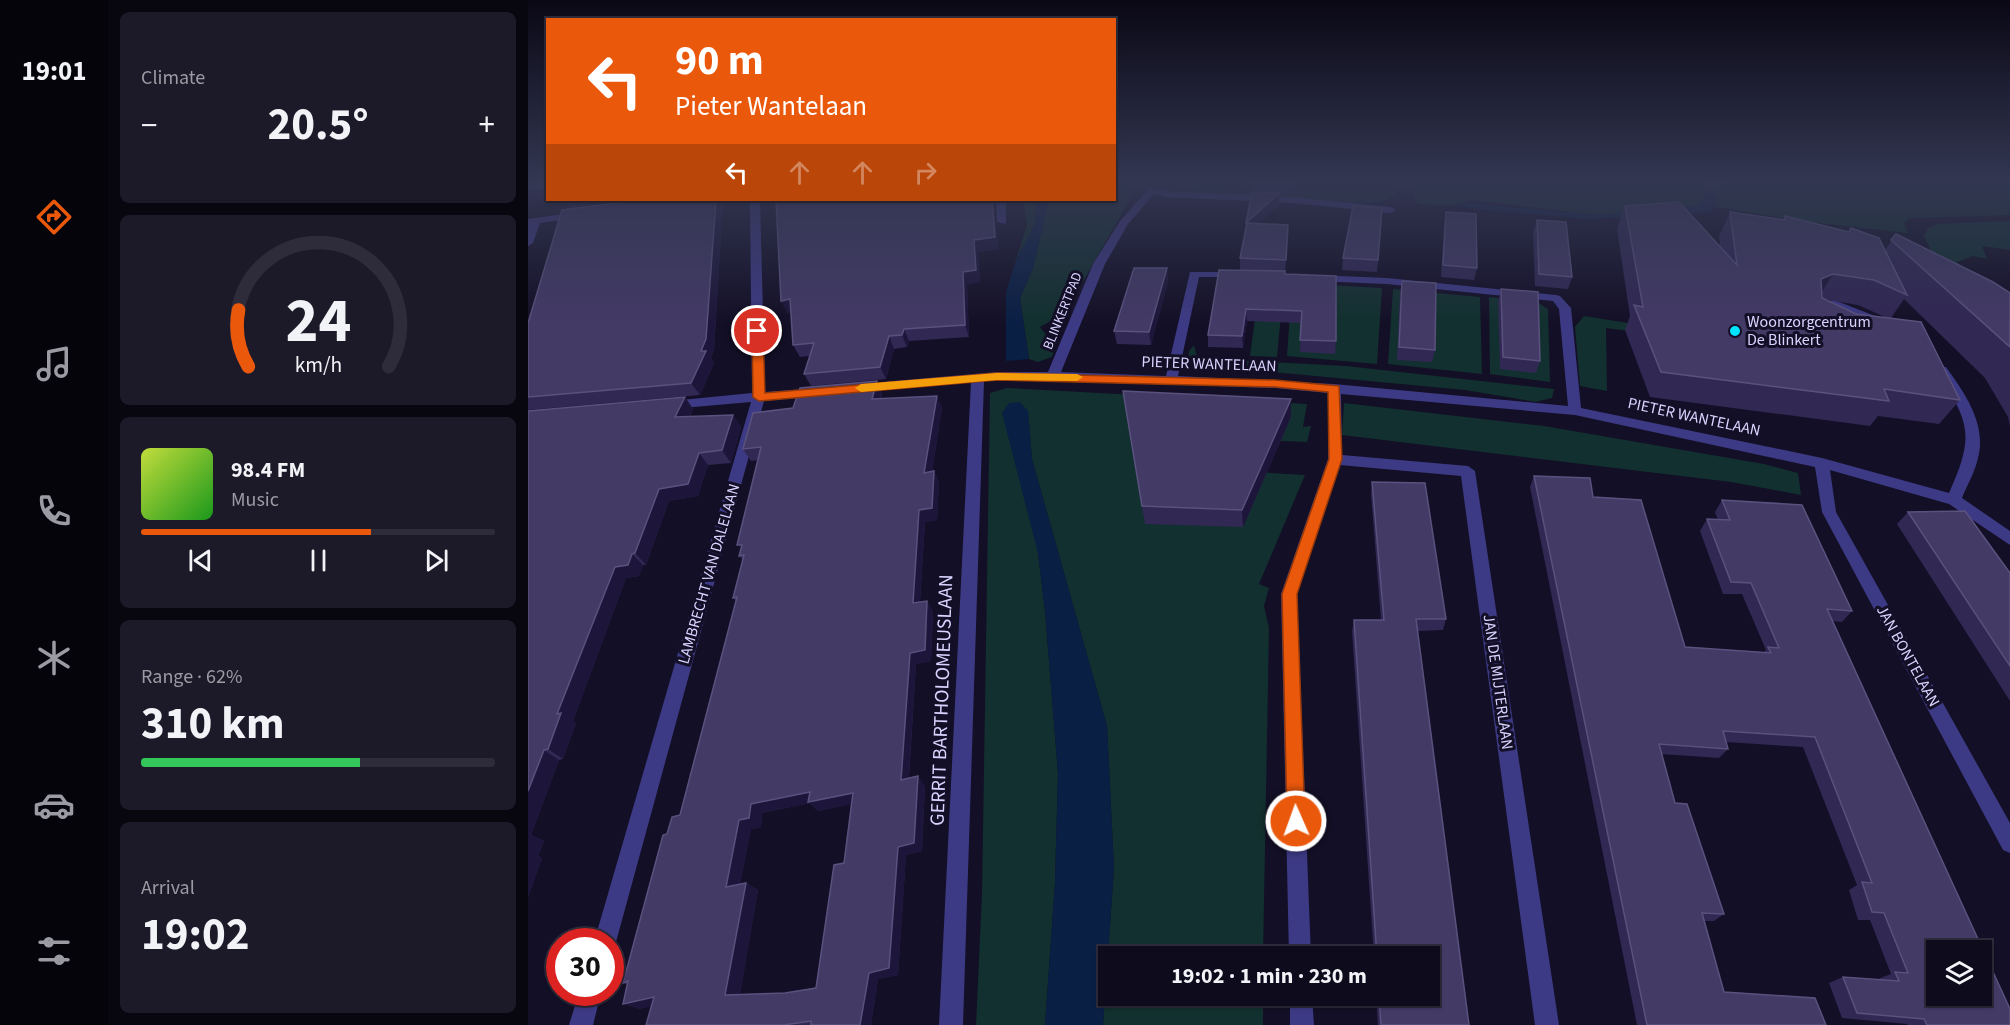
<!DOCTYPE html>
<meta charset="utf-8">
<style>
:root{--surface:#0e0b1c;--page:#1c1929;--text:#f1f3f6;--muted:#9b9ba3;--line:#2e2b3b;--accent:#ea580c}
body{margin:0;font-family:"Source Sans 3",sans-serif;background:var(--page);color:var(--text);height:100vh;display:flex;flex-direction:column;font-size:22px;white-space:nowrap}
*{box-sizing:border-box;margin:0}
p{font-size:20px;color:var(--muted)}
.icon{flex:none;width:33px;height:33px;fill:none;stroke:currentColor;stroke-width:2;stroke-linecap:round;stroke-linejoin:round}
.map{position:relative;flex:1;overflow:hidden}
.panel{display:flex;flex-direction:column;gap:12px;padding:12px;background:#08060f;width:420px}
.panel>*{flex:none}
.guide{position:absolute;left:18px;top:18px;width:570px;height:183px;border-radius:0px;box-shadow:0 2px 4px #0004,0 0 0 2px var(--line);background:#ea580c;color:#fff;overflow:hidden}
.controls{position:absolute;left:1398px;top:940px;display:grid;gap:12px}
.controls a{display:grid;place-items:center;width:66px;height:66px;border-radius:0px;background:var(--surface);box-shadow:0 2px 4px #0004,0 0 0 2px var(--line);font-size:30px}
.speed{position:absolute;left:18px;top:928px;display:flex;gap:12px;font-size:30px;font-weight:700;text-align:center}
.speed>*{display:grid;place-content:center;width:78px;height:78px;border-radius:50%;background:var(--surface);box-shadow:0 2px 4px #0004,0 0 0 2px var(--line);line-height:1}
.speed .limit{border:9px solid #d22;background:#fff;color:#111}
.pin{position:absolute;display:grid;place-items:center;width:51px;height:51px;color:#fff;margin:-26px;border:3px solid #fff;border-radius:50%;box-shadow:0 2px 6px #0007}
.me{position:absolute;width:66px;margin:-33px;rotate:358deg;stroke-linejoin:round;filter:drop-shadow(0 0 4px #0008)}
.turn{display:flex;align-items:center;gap:21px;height:126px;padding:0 30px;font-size:27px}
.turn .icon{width:78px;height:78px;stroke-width:2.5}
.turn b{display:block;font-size:42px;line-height:51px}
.lanes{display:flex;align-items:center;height:57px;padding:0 30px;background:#0003;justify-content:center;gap:30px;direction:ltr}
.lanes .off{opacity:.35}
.big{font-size:45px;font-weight:700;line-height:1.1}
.panel .widget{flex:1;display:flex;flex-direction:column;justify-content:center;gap:9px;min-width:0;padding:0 21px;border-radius:9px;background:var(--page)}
.panel .dial{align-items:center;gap:0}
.dial svg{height:156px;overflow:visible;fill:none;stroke:var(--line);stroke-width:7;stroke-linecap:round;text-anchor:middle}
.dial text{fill:var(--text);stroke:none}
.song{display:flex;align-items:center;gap:18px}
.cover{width:72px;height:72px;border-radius:9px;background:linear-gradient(135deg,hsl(70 70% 55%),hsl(120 70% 35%))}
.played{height:6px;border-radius:3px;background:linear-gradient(90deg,var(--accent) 65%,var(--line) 65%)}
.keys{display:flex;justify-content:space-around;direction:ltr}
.heat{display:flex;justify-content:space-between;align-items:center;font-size:33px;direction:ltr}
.charge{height:9px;border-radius:4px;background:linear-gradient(90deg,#34c759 62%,var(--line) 0)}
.trip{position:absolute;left:570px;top:946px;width:342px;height:60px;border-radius:0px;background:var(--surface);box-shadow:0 2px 4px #0004,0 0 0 2px var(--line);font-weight:700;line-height:60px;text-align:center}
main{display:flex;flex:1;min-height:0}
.menu{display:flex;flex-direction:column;width:108px;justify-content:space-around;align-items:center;background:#06040b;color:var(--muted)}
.menu .icon{width:42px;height:42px}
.menu .active{color:var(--accent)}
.menu b{font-size:27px;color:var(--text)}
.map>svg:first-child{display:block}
</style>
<main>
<nav class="menu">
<b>19:01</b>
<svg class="icon active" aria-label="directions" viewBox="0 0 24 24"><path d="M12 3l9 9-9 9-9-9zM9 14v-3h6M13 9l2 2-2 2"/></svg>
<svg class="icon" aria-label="music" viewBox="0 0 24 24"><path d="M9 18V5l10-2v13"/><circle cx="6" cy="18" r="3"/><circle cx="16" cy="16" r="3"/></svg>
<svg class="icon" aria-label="phone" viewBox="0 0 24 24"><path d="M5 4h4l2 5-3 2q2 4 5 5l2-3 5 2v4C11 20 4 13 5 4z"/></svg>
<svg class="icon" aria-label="climate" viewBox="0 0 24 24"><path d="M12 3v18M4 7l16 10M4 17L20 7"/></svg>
<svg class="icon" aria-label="car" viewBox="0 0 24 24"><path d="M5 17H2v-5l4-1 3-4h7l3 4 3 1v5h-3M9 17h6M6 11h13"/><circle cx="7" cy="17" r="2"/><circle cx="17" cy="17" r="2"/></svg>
<svg class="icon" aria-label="filters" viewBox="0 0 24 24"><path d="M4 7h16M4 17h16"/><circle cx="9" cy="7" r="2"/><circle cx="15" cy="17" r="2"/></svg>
</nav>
<section class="panel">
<div class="widget"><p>Climate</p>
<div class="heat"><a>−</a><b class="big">20.5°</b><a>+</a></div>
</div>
<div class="widget dial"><svg viewBox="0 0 100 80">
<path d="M14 69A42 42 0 1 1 86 69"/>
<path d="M14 69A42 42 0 0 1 9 40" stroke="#ea580c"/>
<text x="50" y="56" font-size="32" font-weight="700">24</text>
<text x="50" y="72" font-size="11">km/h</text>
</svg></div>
<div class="widget">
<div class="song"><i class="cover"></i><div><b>98.4 FM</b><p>Music</p></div></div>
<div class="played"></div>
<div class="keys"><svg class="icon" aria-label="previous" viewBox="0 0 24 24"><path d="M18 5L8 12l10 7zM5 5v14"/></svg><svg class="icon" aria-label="pause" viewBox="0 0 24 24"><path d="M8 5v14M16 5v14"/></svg><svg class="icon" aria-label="next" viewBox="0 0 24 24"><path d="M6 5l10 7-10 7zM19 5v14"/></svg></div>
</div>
<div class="widget"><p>Range · 62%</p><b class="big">310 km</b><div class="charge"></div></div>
<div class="widget"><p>Arrival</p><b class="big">19:02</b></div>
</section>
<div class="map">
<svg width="1482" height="1025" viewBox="0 0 1482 1025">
<rect width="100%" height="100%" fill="#130f26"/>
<g fill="#12302f">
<polygon points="587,180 593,180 606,192 537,313 512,327 527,346 524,357 510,362 501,359 492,298 505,268 521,200 586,200"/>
<path d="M652,180H673L736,195L750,182L772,189L861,186V180H869L872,187C865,200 855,202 840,203L640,190Z"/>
<polygon points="879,180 1182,180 1179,181 1174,201 1169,206 1069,215 943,200 923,206 890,204"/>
<polygon points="1259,180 1482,180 1482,215 1381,218 1376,223 1380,233 1273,221 1188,207 1189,184"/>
<polygon points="495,200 508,200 507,224 488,260 499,225"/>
<polygon points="1482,221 1482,250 1454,246 1459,259 1445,256 1429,262 1457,294 1404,267 1402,248 1396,236 1400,228 1409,224"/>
<polygon points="732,282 756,282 749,357 722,356"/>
<polygon points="764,283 854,288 849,364 759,356"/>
<polygon points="865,289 952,297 954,374 860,364"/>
<polygon points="961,297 1009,302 1020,309 1022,382 962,374"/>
<polygon points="1056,316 1119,326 1177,341 1078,328 1079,391 1052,386 1047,327"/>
<polygon points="666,345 669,358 818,366 1026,389 1024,398 1008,402 937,390 660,364 661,351"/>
<polygon points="479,388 779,404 775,427 783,426 779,442 730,440 726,472 777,475 731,584 741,588 736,606 741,628 735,957 580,957 580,996 735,996 735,1025 575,1025 586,868 579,726 504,459 500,411 510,553 517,611 530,773 527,883 517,1025 448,1025 454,893 462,393"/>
<polygon points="816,403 1016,426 1236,464 1270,473 1273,495 1203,482 814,435"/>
</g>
<g fill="#0a1f44">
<polygon points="1259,180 1189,184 1188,207 1183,212 1059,219 930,207 940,203 1069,215 1169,206 1174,201 1179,181"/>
<polygon points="508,200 521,200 505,268 492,298 501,359 478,361 478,292 488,260 507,224"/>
<polygon points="492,402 500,411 504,459 579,726 586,868 575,1025 517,1025 527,883 530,773 517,611 510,553 474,413 481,403"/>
</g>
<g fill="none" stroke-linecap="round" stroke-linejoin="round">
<g fill="#3d3a85" fill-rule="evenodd">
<path d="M624,187L639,191L765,197L863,207L868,210L863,213L765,203L638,197L626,194L600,224L577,264L533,372L638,376L662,272H710L716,275L714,277H671L650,376L806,384L1040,406L1031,309L1025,301L859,284L788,281L782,278L788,275L859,278L1028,295L1032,296L1043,308L1053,408L1294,458L1421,493C1447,435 1442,423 1408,370L1410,367H1418C1437,393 1459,425 1450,458C1447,472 1439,485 1434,498L1482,531V545L1421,504L1302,470L1308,512L1482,823V853L1475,850L1294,512L1287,467L1047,415L813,394L814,455L940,466L947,471L1031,1025H1007L933,476L812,465L769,594L783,957H761L753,594L800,459V393L747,388L525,380L456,381L435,1025H411L443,382L331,392L324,388L331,384L469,372H520L565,264L592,221L621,188Z"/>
<polygon points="222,200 232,200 237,392 289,388 296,392 289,396 236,401 88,942 82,951 82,942 66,942 223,402 143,409 136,405 143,401 224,393"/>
<polygon points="468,200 478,200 478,224 469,222"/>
<polygon points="50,212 54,213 54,217 12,223 5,243 0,246 0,219"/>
<polygon points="1306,300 1360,321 1362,324 1356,328 1305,307 1287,310 1281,306 1283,304"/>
<polygon points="51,993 73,993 65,1025 41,1025"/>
<polygon points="762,996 784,996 786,1025 762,1025"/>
</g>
</g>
<g fill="#312854" fill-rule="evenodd">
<polygon points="726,180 777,180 762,195 751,194 751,205 730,224 759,237 757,274 808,341 807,354 772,352 773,323 719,321 715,348 680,347 680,335 712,270 712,258 726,192"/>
<polygon points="37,200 195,200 186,351 183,358 186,363 172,395 0,410 0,323 44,208"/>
<polygon points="248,200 471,249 450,252 452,282 439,284 441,337 381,341 379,347 366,349 358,379 283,386 276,374 281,356 272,357 265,345 263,312 260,313 253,301"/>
<path d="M1097,206L1192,247L1191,236L1202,212L1255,220L1257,216L1357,250L1368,234L1482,293V427L1480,417L1457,378L1376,299L1363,318L1432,400L1411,424L1350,416L1342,426L1122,397L1097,330L1102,316L1089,229ZM1295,299L1330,305L1359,318L1328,314Z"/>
<polygon points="918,212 949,268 946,280 913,277 916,224"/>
<polygon points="1009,220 1044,277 1040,289 1007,286 1005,232"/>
<polygon points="815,258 850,260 849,272 814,270"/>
<polygon points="639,268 640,281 623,345 589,344 586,331"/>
<polygon points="874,281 907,350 904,362 869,360 872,293"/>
<polygon points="973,289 1012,361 1008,373 972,369 970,301"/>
<polygon points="595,391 763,417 715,527 617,524"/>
<path d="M354,392L353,399L414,407L404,472L406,471L411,483L409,520L397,522L392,602L399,601L405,612L403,661L388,664L381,778L397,786L394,851L378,855L370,975L350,979L343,1025H118L123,1006L111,1009L100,985L95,983L139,834L152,815L208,601L205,598L215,560L211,556L230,460L223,461L215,449L265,408ZM282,803L290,811L323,804L316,863L288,988L257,993L212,994L230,890L218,883L212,884L223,829L233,827L234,813Z"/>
<polygon points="157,397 165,409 162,417 205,415 213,427 203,463 180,465 170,496 141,501 118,565 115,565 111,576 98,578 45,721 48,723 35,759 31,760 3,835 16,841 10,856 14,858 0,897 0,411"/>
<polygon points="1006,476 1065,497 1157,647 1236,652 1238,650 1214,594 1195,594 1172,531 1179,519 1190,520 1187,512 1194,500 1324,611 1314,622 1305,621 1482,1025 1380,1025 1379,1024 1314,1018 1301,983 1315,977 1353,980 1352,978 1363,974 1342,920 1330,920 1321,890 1329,885 1275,747 1198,742 1200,749 1191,758 1133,754 1147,803 1196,914 1186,921 1176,921 1196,992 1298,1025 1109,1025 1002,487"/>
<polygon points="844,482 918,619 915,630 890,631 941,1025 850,1025 848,996 902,996 902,957 846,957 824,631 826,620 853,620 843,494"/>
<polygon points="1380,512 1482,573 1482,701 1369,524"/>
</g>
<g fill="#1d163a">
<polygon points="762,180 777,180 762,195"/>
<polygon points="20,187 20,199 3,201 0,197 0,189"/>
<polygon points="751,193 751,205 719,235 718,223"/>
<polygon points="37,200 132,200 45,211"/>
<polygon points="188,200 195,200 186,351 183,358 186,363 172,395 163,383 173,351"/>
<polygon points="464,200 466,200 471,249 450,252 452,282 439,284 441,337 437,325 435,272 446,240"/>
<polygon points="639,268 640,281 623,345 621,332"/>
<polygon points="1305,274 1290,298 1293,279"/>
<polygon points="262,299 269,311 260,313 253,301"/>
<polygon points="718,309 719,321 715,348 714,336"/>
<polygon points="376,329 381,341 379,347 374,335"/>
<polygon points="361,336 366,349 358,379 352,367"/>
<polygon points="349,381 354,392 349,411 344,399"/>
<polygon points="409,396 414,407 402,485 396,473"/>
<polygon points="157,397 165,409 156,429 147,417"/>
<polygon points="763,399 763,417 715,527 714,510"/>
<polygon points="205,415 213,427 203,463 194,450"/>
<polygon points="171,453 180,465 170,496 141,501 118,565 107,553 131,489"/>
<polygon points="406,471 411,483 409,520 397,522 391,615 385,603 391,510"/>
<polygon points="104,554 115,565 111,576 98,578 45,721 48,723 35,759 20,749 29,714 87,567"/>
<polygon points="399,601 405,612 403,661 388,664 380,789 373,780 382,653"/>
<polygon points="16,750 31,760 3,835 16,841 10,856 14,858 0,897 0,791"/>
<polygon points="390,776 397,786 394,851 378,855 370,975 350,979 343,1025 332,1025 341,973 370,847"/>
<polygon points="282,792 325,793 334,802 290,811 282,803 234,813 233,827 223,829 210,895 198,887 211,820 223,804"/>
<polygon points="218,883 230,890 211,1000 197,995"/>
<polygon points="126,997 141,1002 111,1009 95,1004"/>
</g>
<g fill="#433a66" stroke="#5a527e" stroke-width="1.5" fill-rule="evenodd">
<polygon points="0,180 20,180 20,187 0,189"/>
<polygon points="724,192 751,193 718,223"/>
<polygon points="113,200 188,200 178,339 173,351 178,351 163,383 0,397 0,323 34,210"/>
<polygon points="248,200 464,200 467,237 446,240 448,270 435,272 437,325 376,329 374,335 361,336 352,367 276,374 286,343 265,345 262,299 253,301"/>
<polygon points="1151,202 1209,265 1202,212 1257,220 1257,216 1321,232 1323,228 1351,238 1379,295 1346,280 1305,274 1293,279 1294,298 1328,314 1393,322 1432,400 1356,389 1361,401 1133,372 1106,305 1115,307 1097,206"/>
<polygon points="825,206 854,208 850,260 815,258"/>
<polygon points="918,212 948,214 949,268 915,265"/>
<polygon points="1009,220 1038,222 1044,277 1011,274"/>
<polygon points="719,223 760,225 758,260 712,258"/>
<polygon points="1368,234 1465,282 1482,293 1482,347 1363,240"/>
<polygon points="606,268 639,268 621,332 586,331"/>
<polygon points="691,270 757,271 757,274 808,276 808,341 772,340 774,311 718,309 714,336 680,335"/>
<polygon points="874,281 908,283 907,350 871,347"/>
<polygon points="973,289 1010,292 1012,361 975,357"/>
<path d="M349,381L344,399L409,396L396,473L406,471L404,508L391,510L385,603L399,601L397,650L382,653L373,780L390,776L386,843L370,847L361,968L341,973L332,1025H283V1021L256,1025H118L126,997L95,1004L100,981L95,983L135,835L139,834L144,817L152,815L209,597L205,598L216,555L211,556L214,545H209L233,447L215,449L225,413L265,408L272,388ZM282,792L280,802L325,793L316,863L306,865L288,988L257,993L197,995L218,883L198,887L211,820L221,818L223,804Z"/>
<polygon points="595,391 763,399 714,510 614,506"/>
<polygon points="157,397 147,417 205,415 194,450 171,453 160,484 131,489 107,553 104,554 100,565 87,567 29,714 33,713 20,749 16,750 0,791 0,411"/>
<path d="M1006,476L1062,478L1065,497L1113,500L1157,647L1243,653L1240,647L1251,648L1223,583L1203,582L1179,519L1202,520L1194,500L1274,505L1324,611L1299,609L1482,1009V1025H1399L1396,1019L1329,1013L1315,977L1371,981L1367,972L1380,973L1356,913L1344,912L1334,882L1344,883L1287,737L1195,731L1200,749L1131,744L1147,803L1159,804L1196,914L1174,913L1196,992L1287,998L1298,1025H1119ZM1408,951H1454V996H1408Z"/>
<polygon points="844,482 897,483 918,619 888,619 941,1025 853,1025 851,996 902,996 902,957 849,957 826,620 856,620"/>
<polygon points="1437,511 1482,573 1482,666 1380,512"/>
</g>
<linearGradient id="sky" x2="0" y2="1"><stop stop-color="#0a0815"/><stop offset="0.56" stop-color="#333752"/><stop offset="1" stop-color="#333752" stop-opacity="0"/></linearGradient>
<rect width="1482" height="324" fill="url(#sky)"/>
<polygon fill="#ea580c" stroke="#983908" stroke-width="1.5" points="229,328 235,331 237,393 469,373 747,380 811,386 814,459 769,594 777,821 775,827 768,830 762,827 759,821 754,594 801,459 800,392 747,387 469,380 231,401 225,397 224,331"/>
<polygon fill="#f59e0b" points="469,373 549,374 555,377 549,381 469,380 333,392 327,388 333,384"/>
<circle fill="#00e5ff" stroke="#130f26" stroke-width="2" cx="1207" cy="331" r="6"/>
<g text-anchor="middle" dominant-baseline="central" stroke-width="6" stroke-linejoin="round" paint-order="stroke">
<g font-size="14" fill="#d9d4ff" stroke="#130f26">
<text transform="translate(535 311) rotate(-68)">BLINKERTPAD</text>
</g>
<g font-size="16" fill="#d9d4ff" stroke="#130f26" text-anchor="start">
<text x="1219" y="322">Woonzorgcentrum<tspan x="1219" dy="18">De Blinkert</tspan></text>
</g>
<g font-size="16" fill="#d9d4ff" stroke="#130f26">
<text transform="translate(681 364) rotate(2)">PIETER WANTELAAN</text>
<text transform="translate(1166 417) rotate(12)">PIETER WANTELAAN</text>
<text transform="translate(181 574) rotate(-74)">LAMBRECHT VAN DALELAAN</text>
<text transform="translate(1380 656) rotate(61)">JAN BONTELAAN</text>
<text transform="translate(970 682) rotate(82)">JAN DE MIJTERLAAN</text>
</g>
<g font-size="20" fill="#d9d4ff" stroke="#130f26">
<text transform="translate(414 700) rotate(-88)">GERRIT BARTHOLOMEUSLAAN</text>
</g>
</g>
</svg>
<div class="controls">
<a><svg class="icon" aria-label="layers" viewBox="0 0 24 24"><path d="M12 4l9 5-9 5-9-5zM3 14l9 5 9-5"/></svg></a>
</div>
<div class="speed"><div class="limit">30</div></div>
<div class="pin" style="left:229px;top:331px;background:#d93025"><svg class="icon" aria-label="arrive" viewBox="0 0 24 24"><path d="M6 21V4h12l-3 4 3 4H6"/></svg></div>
<svg class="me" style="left:768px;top:821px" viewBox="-20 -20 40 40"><circle r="17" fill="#ea580c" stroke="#fff" stroke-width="3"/><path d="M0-11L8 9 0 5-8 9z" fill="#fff"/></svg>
<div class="trip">19:02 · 1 min · 230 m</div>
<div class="guide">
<div class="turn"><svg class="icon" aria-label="left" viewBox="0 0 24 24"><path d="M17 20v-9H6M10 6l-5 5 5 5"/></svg><div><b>90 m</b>Pieter Wantelaan</div></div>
<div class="lanes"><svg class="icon" aria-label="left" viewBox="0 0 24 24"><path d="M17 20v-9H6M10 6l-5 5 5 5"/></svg><svg class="icon off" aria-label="ahead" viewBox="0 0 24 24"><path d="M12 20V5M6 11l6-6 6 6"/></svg><svg class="icon off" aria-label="ahead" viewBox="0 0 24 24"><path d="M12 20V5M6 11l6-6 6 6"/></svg><svg class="icon off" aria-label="right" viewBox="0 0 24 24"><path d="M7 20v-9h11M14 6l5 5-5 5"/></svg></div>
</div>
</div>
</main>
